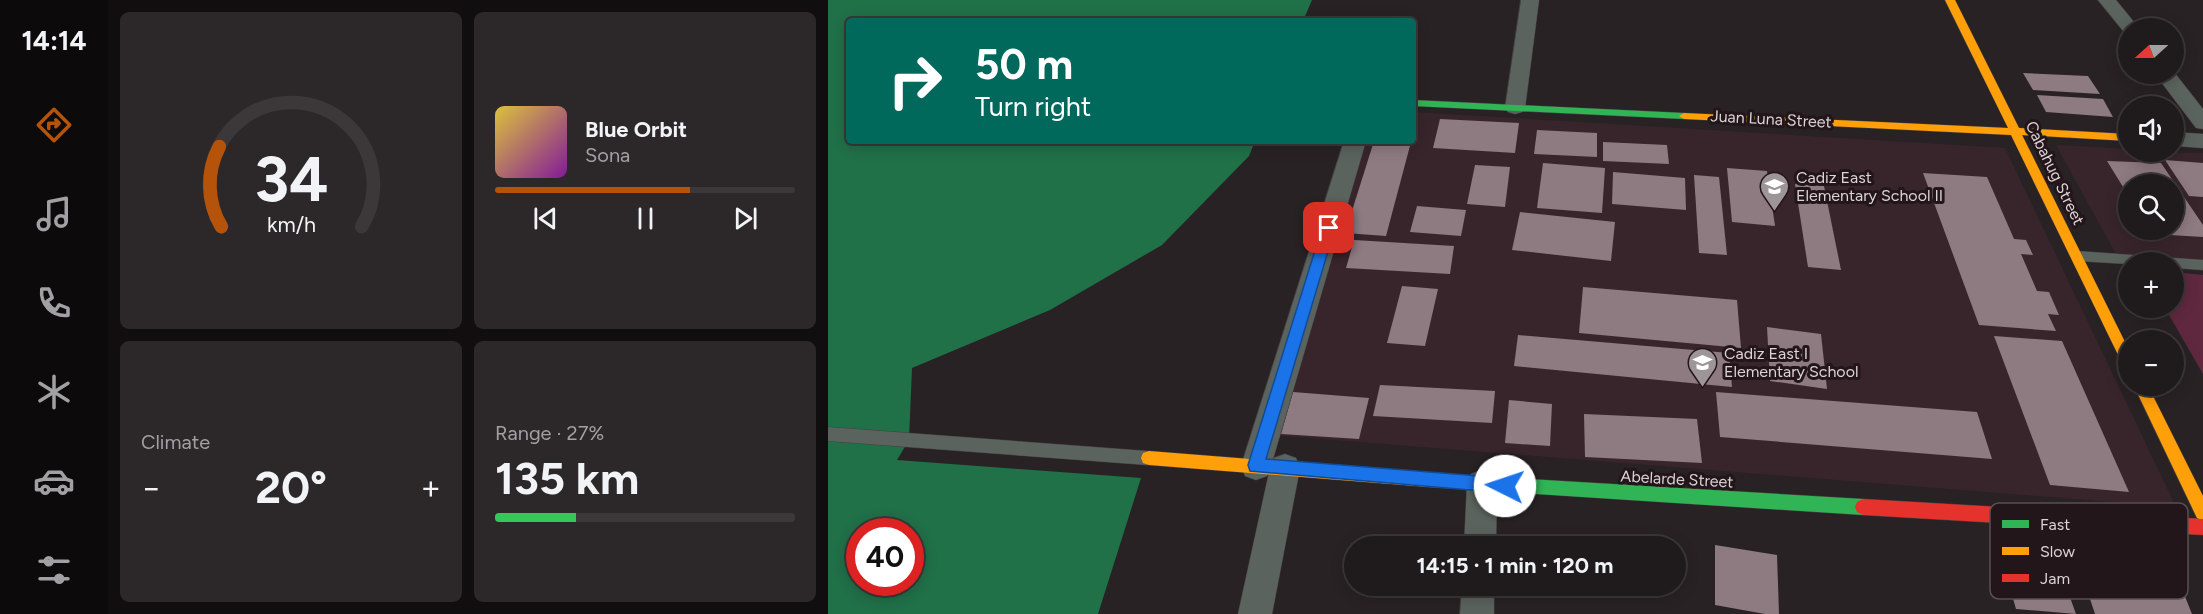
<!DOCTYPE html>
<meta charset="utf-8">
<style>
:root{--surface:#1f1a1b;--page:#2c2728;--text:#f1f3f6;--muted:#a1a1a3;--line:#3c383a;--accent:#b45309}
body{margin:0;font-family:Figtree,sans-serif;background:var(--page);color:var(--text);height:100vh;display:flex;flex-direction:column;font-size:22px;white-space:nowrap}
*{box-sizing:border-box;margin:0}
p{font-size:20px;color:var(--muted)}
.icon{flex:none;width:33px;height:33px;fill:none;stroke:currentColor;stroke-width:2;stroke-linecap:round;stroke-linejoin:round}
.map{position:relative;flex:1;overflow:hidden}
.sheet{display:flex;flex-direction:column;gap:12px;padding:12px;background:#110e0f;width:720px}
.sheet>*{flex:none}
.guide{position:absolute;left:18px;top:18px;width:570px;height:126px;border-radius:6px;box-shadow:0 3px 15px #0003,0 0 0 2px var(--line);background:#00695c;color:#fff;overflow:hidden}
.needle{width:39px;rotate:249deg}
.fabs{position:absolute;left:1290px;top:18px;display:grid;gap:12px}
.fabs a{display:grid;place-items:center;width:66px;height:66px;border-radius:50%;background:var(--surface);box-shadow:0 3px 15px #0003,0 0 0 2px var(--line);font-size:30px}
.speed{position:absolute;left:18px;top:518px;display:flex;gap:12px;font-size:30px;font-weight:700;text-align:center}
.speed>*{display:grid;place-content:center;width:78px;height:78px;border-radius:50%;background:var(--surface);box-shadow:0 3px 15px #0003,0 0 0 2px var(--line);line-height:1}
.speed .limit{border:9px solid #d22;background:#fff;color:#111}
.pin{position:absolute;display:grid;place-items:center;width:51px;height:51px;color:#fff;margin:-26px;border-radius:12px;box-shadow:0 3px 9px #0006}
.me{position:absolute;width:66px;margin:-33px;rotate:274deg;stroke-linejoin:round;filter:drop-shadow(0 0 4px #0008)}
.turn{display:flex;align-items:center;gap:21px;height:126px;padding:0 30px;font-size:27px}
.turn .icon{width:78px;height:78px;stroke-width:2.5}
.turn b{display:block;font-size:42px;line-height:51px}
.big{font-size:45px;font-weight:700;line-height:1.1}
.sheet .tile{flex:1;display:flex;flex-direction:column;justify-content:center;gap:9px;min-width:0;padding:0 21px;border-radius:9px;background:var(--page)}
.sheet .dial{align-items:center;gap:0}
.dial svg{height:156px;overflow:visible;fill:none;stroke:var(--line);stroke-width:7;stroke-linecap:round;text-anchor:middle}
.dial text{fill:var(--text);stroke:none}
.song{display:flex;align-items:center;gap:18px}
.cover{width:72px;height:72px;border-radius:9px;background:linear-gradient(135deg,hsl(50 70% 55%),hsl(290 70% 35%))}
.played{height:6px;border-radius:3px;background:linear-gradient(90deg,var(--accent) 65%,var(--line) 65%)}
.keys{display:flex;justify-content:space-around;direction:ltr}
.heat{display:flex;justify-content:space-between;align-items:center;font-size:33px;direction:ltr}
.charge{height:9px;border-radius:4px;background:linear-gradient(90deg,#34c759 27%,var(--line) 0)}
.sheet .tiles{flex:1;display:grid;gap:12px;grid-template-columns:repeat(2,1fr)}
.trip{position:absolute;left:516px;top:536px;width:342px;height:60px;border-radius:30px;background:var(--surface);box-shadow:0 3px 15px #0003,0 0 0 2px var(--line);font-weight:700;line-height:60px;text-align:center}
main{display:flex;flex:1;min-height:0}
.tabs{display:flex;flex-direction:column;width:108px;justify-content:space-around;align-items:center;background:#0c0a0b;color:var(--muted)}
.tabs .icon{width:42px;height:42px}
.tabs .on{color:var(--accent)}
.tabs b{font-size:27px;color:var(--text)}
.map>svg:first-child{display:block}
</style>
<main>
<nav class="tabs">
<b>14:14</b>
<svg class="icon on" aria-label="directions" viewBox="0 0 24 24"><path d="M12 3l9 9-9 9-9-9zM9 14v-3h6M13 9l2 2-2 2"/></svg>
<svg class="icon" aria-label="music" viewBox="0 0 24 24"><path d="M9 18V5l10-2v13"/><circle cx="6" cy="18" r="3"/><circle cx="16" cy="16" r="3"/></svg>
<svg class="icon" aria-label="phone" viewBox="0 0 24 24"><path d="M5 4h4l2 5-3 2q2 4 5 5l2-3 5 2v4C11 20 4 13 5 4z"/></svg>
<svg class="icon" aria-label="climate" viewBox="0 0 24 24"><path d="M12 3v18M4 7l16 10M4 17L20 7"/></svg>
<svg class="icon" aria-label="car" viewBox="0 0 24 24"><path d="M5 17H2v-5l4-1 3-4h7l3 4 3 1v5h-3M9 17h6M6 11h13"/><circle cx="7" cy="17" r="2"/><circle cx="17" cy="17" r="2"/></svg>
<svg class="icon" aria-label="filters" viewBox="0 0 24 24"><path d="M4 7h16M4 17h16"/><circle cx="9" cy="7" r="2"/><circle cx="15" cy="17" r="2"/></svg>
</nav>
<section class="sheet">
<div class="tiles">
<div class="tile dial"><svg viewBox="0 0 100 80">
<path d="M14 69A42 42 0 1 1 86 69"/>
<path d="M14 69A42 42 0 0 1 13 28" stroke="#b45309"/>
<text x="50" y="56" font-size="32" font-weight="700">34</text>
<text x="50" y="72" font-size="11">km/h</text>
</svg></div>
<div class="tile">
<div class="song"><i class="cover"></i><div><b>Blue Orbit</b><p>Sona</p></div></div>
<div class="played"></div>
<div class="keys"><svg class="icon" aria-label="previous" viewBox="0 0 24 24"><path d="M18 5L8 12l10 7zM5 5v14"/></svg><svg class="icon" aria-label="pause" viewBox="0 0 24 24"><path d="M8 5v14M16 5v14"/></svg><svg class="icon" aria-label="next" viewBox="0 0 24 24"><path d="M6 5l10 7-10 7zM19 5v14"/></svg></div>
</div>
<div class="tile"><p>Climate</p>
<div class="heat"><a>−</a><b class="big">20°</b><a>+</a></div>
</div>
<div class="tile"><p>Range · 27%</p><b class="big">135 km</b><div class="charge"></div></div>
</div>
</section>
<div class="map">
<svg width="1375" height="614" viewBox="0 0 1375 614">
<rect width="100%" height="100%" fill="#292224"/>
<g fill="#38252c" fill-rule="evenodd">
<polygon points="585,112 1177,148 1348,507 444,435 536,141 585,141"/>
<path d="M1228,145L1300,149V152L1375,153V271L1346,269V262H1300V266L1294,265ZM1300,184H1346V230H1300Z"/>
</g>
<polygon fill="#5f283e" points="1346,272 1375,275 1375,374 1337,308 1346,308"/>
<path fill="#207048" fill-rule="evenodd" d="M0,0H484L475,21H21V141H427L421,156L334,245L222,310L84,368L81,440L69,460L313,478L270,614H0ZM32,531H82V582H32Z"/>
<g fill="#8e7a81">
<polygon points="1195,73 1260,76 1272,94 1205,90"/>
<polygon points="1209,95 1275,99 1285,117 1218,112"/>
<polygon points="612,119 691,123 687,153 605,148"/>
<polygon points="709,130 769,133 769,157 706,154"/>
<polygon points="546,141 583,142 558,236 517,233"/>
<polygon points="775,142 839,145 841,164 775,161"/>
<polygon points="1337,160 1375,163 1375,197 1361,196"/>
<polygon points="1279,161 1333,163 1375,225 1375,237 1325,234 1322,230 1346,230 1346,184 1300,184 1300,195"/>
<polygon points="715,163 777,168 774,213 709,208"/>
<polygon points="647,165 682,167 677,207 639,204"/>
<polygon points="899,168 939,171 947,226 904,222"/>
<polygon points="785,172 857,178 858,210 784,204"/>
<polygon points="1095,173 1159,177 1186,239 1198,240 1205,255 1193,254 1209,291 1221,292 1231,315 1220,314 1228,331 1151,325"/>
<polygon points="866,175 891,177 899,255 871,253"/>
<polygon points="967,184 996,186 1013,270 980,267"/>
<polygon points="589,206 638,210 633,236 582,232"/>
<polygon points="692,212 787,222 783,261 684,250"/>
<polygon points="526,240 626,246 622,274 518,268"/>
<polygon points="574,286 610,289 597,346 559,343"/>
<polygon points="755,287 909,300 913,348 751,333"/>
<polygon points="939,327 993,334 999,389 942,381"/>
<polygon points="690,335 901,353 904,387 686,366"/>
<polygon points="1166,336 1234,341 1301,492 1222,485"/>
<polygon points="552,385 667,391 664,423 545,416"/>
<polygon points="465,392 541,398 531,439 453,434"/>
<polygon points="888,392 1149,412 1164,459 892,437"/>
<polygon points="681,400 724,404 722,446 677,443"/>
<polygon points="756,414 869,419 874,463 757,457"/>
<polygon points="887,545 949,555 951,614 937,614 887,605"/>
<polygon points="1171,550 1227,556 1248,614 1188,609"/>
<polygon points="1253,572 1352,584 1364,614 1267,614"/>
</g>
<g fill="none" stroke-linecap="round" stroke-linejoin="round">
<defs>
<g id="lane">
<polygon points="1249,251 1375,260 1375,270 1346,268 1346,262 1300,264 1249,261 1243,256"/>
<polygon points="0,427 319,451 325,453 327,458 325,463 319,465 0,441"/>
</g>
<g id="street">
<polygon points="693,0 711,0 697,108 694,112 687,114 680,112 677,108"/>
<polygon points="1270,0 1288,0 1311,28 1300,28 1300,33 1296,32"/>
<polygon points="1346,72 1375,109 1375,129 1368,128 1327,74"/>
<polygon points="1346,132 1375,134 1375,148 1346,146"/>
<polygon points="516,141 538,141 443,466 439,476 428,480 417,476 413,466"/>
<polygon points="457,454 468,458 472,468 444,614 410,614 442,468 446,458"/>
<polygon points="654,470 665,474 669,484 668,546 636,546 639,484 643,474"/>
<polygon points="634,585 666,585 666,614 632,614"/>
</g>
<g id="fast">
<polygon points="585,100 856,113 861,116 856,119 585,106"/>
<polygon points="601,473 1035,499 1041,502 1043,507 1041,512 1035,515 601,487 595,485 593,480 595,475"/>
</g>
<g id="slow">
<polygon points="1117,0 1127,0 1191,128 1300,134 1300,141 1194,135 1300,348 1300,367 1295,365 1183,135 856,119 851,116 856,113 1180,128"/>
<polygon points="1306,386 1320,386 1375,496 1375,521 1369,518"/>
<polygon points="321,451 601,473 607,475 609,480 607,485 601,487 321,465 315,463 313,458 315,453"/>
</g>
<polygon id="jam" points="1035,499 1375,519 1375,535 1035,515 1029,512 1027,507 1029,502"/>
</defs>
<use href="#lane" stroke="#453f41" stroke-width="1"/>
<use href="#street" stroke="#453f41" stroke-width="1"/>
<use href="#fast" stroke="#453f41" stroke-width="1"/>
<use href="#slow" stroke="#453f41" stroke-width="1"/>
<use href="#jam" stroke="#453f41" stroke-width="1"/>
<use href="#lane" fill="#5b635e" fill-rule="evenodd"/>
<use href="#street" fill="#5b635e" fill-rule="evenodd"/>
<use href="#fast" fill="#30b455" fill-rule="evenodd"/>
<use href="#slow" fill="#ff9f0a" fill-rule="evenodd"/>
<use href="#jam" fill="#e5322d" fill-rule="evenodd"/>
</g>
<polygon fill="#1a73e8" stroke="#114b97" stroke-width="1.5" points="501,223 507,228 438,459 677,478 683,480 685,486 683,491 677,493 422,471 420,465 494,228"/>
<defs>
<symbol id="school-pin" viewBox="-11 -11 22 30"><path d="M0 17L-7.5 6A9.5 9.5 0 1 1 7.5 6Z" fill="#9d9597" stroke="#22161a"/><path d="M0-5L7-2L0 1L-7-2ZM-4 1L0 2.5L4 1V4Q0 6-4 4Z" fill="#fff"/></symbol>
</defs>
<g fill-rule="evenodd">
<use href="#school-pin" x="930" y="170" width="33" height="45"/>
<use href="#school-pin" x="858" y="346" width="33" height="45"/>
</g>
<g text-anchor="middle" dominant-baseline="central" stroke-width="6" stroke-linejoin="round" paint-order="stroke">
<g font-size="16" fill="#dcd3d5" stroke="#22161a">
<text transform="translate(943 119) rotate(3)">Juan Luna Street</text>
<text transform="translate(1227 173) rotate(64)">Cabahug Street</text>
<text transform="translate(849 479) rotate(3)">Abelarde Street</text>
</g>
<g font-size="16" fill="#dcd3d5" stroke="#22161a" text-anchor="start">
<text x="968" y="177">Cadiz East<tspan x="968" dy="18">Elementary School II</tspan></text>
<text x="896" y="353">Cadiz East I<tspan x="896" dy="18">Elementary School</tspan></text>
</g>
</g>
<rect x="1162" y="503" width="198" height="96" rx="9" fill="#22161a" stroke="#5a4f52" stroke-width="1.5"/>
<rect x="1174" y="520" width="27" height="8" fill="#30b455"/>
<rect x="1174" y="547" width="27" height="8" fill="#ff9f0a"/>
<rect x="1174" y="574" width="27" height="8" fill="#e5322d"/>
<g font-size="16" fill="#dcd3d5">
<text x="1212" y="530">Fast</text>
<text x="1212" y="557">Slow</text>
<text x="1212" y="584">Jam</text>
</g>
</svg>
<div class="fabs">
<a><svg class="needle" viewBox="-14 -14 28 28"><path d="M0-13l5 13h-10z" fill="#e53935"/><path d="M0 13l5-13h-10z" fill="#a1a1a3"/></svg></a>
<a><svg class="icon" aria-label="sound" viewBox="0 0 24 24"><path d="M4 9h4l5-4v14l-5-4H4zM17 9q2 3 0 6"/></svg></a>
<a><svg class="icon" aria-label="search" viewBox="0 0 24 24"><circle cx="10" cy="10" r="6"/><path d="M15 15l6 6"/></svg></a>
<a>+</a>
<a>−</a>
</div>
<div class="speed"><div class="limit">40</div></div>
<div class="pin" style="left:501px;top:228px;background:#d93025"><svg class="icon" aria-label="arrive" viewBox="0 0 24 24"><path d="M6 21V4h12l-3 4 3 4H6"/></svg></div>
<svg class="me" style="left:677px;top:486px" viewBox="-20 -20 40 40"><circle r="19" fill="#fff"/><path d="M0-13L10 11 0 6-10 11z" fill="#1a73e8"/></svg>
<div class="trip">14:15 · 1 min · 120 m</div>
<div class="guide">
<div class="turn"><svg class="icon" aria-label="right" viewBox="0 0 24 24"><path d="M7 20v-9h11M14 6l5 5-5 5"/></svg><div><b>50 m</b>Turn right</div></div>
</div>
</div>
</main>
